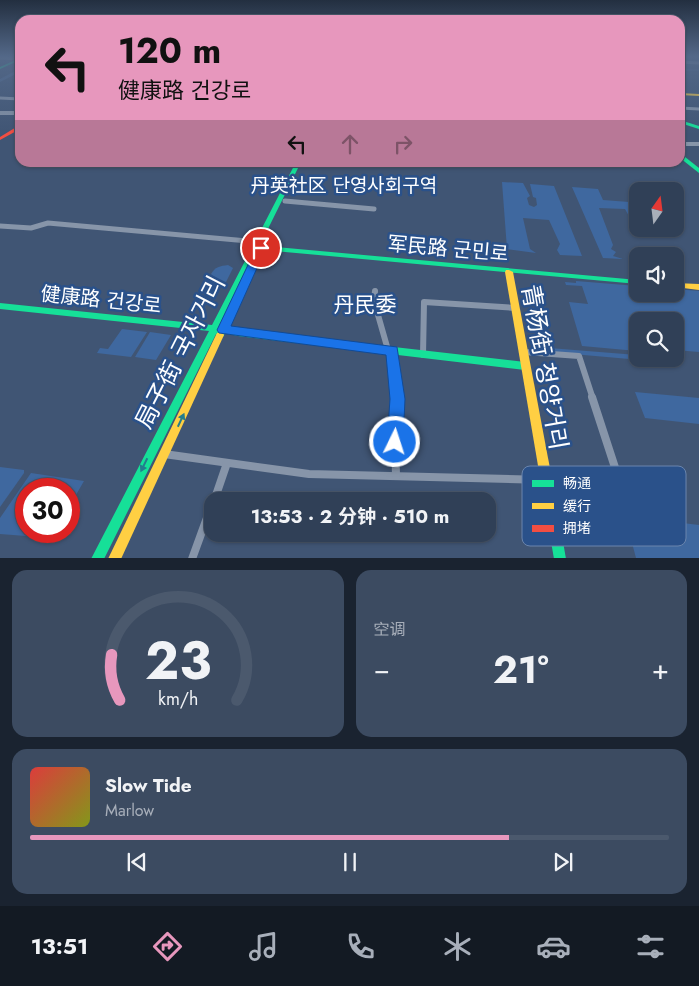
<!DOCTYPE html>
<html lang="zh">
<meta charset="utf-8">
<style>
:root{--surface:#304057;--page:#3c4b61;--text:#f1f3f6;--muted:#a8afba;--line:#4b596d;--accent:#e797bd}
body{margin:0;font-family:Jost,"Noto Sans SC","Noto Sans KR",sans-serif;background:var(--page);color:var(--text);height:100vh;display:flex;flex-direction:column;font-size:19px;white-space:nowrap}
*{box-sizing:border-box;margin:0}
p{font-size:16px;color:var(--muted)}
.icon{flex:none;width:28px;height:28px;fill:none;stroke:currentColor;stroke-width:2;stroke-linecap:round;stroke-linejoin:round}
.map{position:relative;height:558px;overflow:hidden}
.side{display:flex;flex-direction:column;gap:12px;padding:12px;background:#1a2330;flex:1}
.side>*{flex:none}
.top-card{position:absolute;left:15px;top:15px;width:670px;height:152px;border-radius:15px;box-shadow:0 1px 4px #0004,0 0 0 1px var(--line);background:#e797bd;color:#111;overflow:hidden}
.needle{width:32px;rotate:14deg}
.tools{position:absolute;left:629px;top:182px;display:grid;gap:10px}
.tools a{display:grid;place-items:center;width:55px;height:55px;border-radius:10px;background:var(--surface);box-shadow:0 1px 4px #0004,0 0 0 1px var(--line);font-size:25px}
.speed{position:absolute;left:15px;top:478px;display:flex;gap:10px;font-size:25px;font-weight:700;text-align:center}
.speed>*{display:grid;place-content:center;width:65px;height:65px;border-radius:50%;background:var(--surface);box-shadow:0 1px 4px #0004,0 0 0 1px var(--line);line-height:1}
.speed .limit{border:8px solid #d22;background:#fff;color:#111}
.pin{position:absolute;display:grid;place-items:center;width:42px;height:42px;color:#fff;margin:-21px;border:2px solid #fff;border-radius:50%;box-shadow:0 1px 5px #0007}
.me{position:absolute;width:55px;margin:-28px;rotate:4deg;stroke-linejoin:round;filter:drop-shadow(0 0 4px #0008)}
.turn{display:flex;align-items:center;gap:18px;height:105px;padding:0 20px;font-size:22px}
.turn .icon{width:65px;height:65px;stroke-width:2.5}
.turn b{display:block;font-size:35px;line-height:42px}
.lanes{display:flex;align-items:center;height:48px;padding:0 20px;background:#0003;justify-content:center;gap:25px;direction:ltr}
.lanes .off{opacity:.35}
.big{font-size:38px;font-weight:700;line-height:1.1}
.side .card{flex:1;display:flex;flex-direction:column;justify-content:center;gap:8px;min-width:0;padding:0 18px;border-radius:15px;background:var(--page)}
.side .dial{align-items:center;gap:0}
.dial svg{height:130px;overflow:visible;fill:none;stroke:var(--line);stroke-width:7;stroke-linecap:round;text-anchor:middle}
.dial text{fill:var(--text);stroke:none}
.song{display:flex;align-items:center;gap:15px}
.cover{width:60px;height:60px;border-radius:8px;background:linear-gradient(135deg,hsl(0 70% 55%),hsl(70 70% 35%))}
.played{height:5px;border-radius:2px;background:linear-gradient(90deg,var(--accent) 75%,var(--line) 75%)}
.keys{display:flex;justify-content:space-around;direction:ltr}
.heat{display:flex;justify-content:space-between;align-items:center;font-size:28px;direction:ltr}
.side .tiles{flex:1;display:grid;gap:12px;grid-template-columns:1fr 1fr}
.card:last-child{grid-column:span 2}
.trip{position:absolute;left:204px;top:492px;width:292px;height:50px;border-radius:15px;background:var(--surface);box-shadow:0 1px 4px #0004,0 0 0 1px var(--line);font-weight:700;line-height:50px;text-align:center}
.dock{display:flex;height:80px;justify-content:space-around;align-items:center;background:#131a23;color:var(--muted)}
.dock .icon{width:35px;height:35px}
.dock .on{color:var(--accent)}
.dock b{font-size:22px;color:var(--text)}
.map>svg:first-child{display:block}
</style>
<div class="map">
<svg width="699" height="559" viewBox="0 0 699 559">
<rect width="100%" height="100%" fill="#405574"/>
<g fill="#3f689f">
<polygon points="502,182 523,183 530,196 527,198 529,205 534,207 537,205 536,198 533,197 530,184 554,186 582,256 560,255 557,250 560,244 549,220 523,218 530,249 536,253 507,249"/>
<polygon points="572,187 598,189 603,200 629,202 634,210 637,210 637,221 631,220 625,209 599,208 613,245 611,249 616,252 613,256 623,259 603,258"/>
<path d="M228,265L233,268L226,282L217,281L211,274C215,267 220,266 228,265Z"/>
<polygon points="576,281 637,286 638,294 675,294 675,289 699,291 699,352 675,350 675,321 638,321 637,351 582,346 569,302 588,304 582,286 566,285 565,282 576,283"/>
<polygon points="122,329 147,332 131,357 97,353 100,348 108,349"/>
<polygon points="150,332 171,335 156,360 135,357"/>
<polygon points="537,347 637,355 638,359 673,359 675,363 538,351"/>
<polygon points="635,392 699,398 699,424 645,418"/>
<polygon points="0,467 24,470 24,473 0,507"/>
<polygon points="31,473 84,481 69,507 69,489 26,489 26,531 54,531 49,540 38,539 39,537 0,534 0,518"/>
<polygon points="625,516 699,525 699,558 636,558"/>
</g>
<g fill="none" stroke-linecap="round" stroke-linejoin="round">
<polyline stroke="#4b668d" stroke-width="1" points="680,70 699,70"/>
<polygon fill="#4b668d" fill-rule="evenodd" points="19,69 20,69 20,72 0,82 0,79"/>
<g stroke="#8795a9" stroke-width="3">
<polyline points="0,58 20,59"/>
<polyline points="680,62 699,63"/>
<polyline points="0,98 20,99"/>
<polyline points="680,108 699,109"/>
</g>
<g stroke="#8795a9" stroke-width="4">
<polyline points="0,113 20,113"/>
<polyline points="680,144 699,144"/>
</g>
<g stroke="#8795a9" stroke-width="5">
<polyline points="285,201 374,209"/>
<polyline points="0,226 31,228 48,223 258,242"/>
</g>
<g stroke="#8795a9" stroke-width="6">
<polyline points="375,291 374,301 388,350"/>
<polyline points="392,351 398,399"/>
<polyline points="524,352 579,356 593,399"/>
<polyline points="423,355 424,302 516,308"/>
</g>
<g stroke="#8795a9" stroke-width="8">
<polyline points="592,397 623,492"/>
<polyline points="164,454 309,474 546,480"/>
<polyline points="396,476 395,434 398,397"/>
<polyline points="214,501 227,463"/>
<polyline points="192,559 212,504"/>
</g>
<g fill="#16e098" fill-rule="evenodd">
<polygon points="20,58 20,60 0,69 0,67"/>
<polygon points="680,120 699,126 699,129 680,123"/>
<polygon points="680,153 699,168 699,173 680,158"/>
<polygon points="296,162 301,162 261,243 264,244 265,246 638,280 638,284 263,250 228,328 525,362 528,363 530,366 528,369 525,370 238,336 225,333 223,337 217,337 216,335 217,332 104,559 91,559 209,331 0,309 0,303 212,325"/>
<polygon points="549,489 553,491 555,495 566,559 554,559 543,495 545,491"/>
</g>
<g fill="#ffcf43" fill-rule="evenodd">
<polygon points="680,93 699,94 699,96 680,95"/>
<polygon points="506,270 509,270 513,272 555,495 553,499 549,501 545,499 543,495 505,272"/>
<polygon points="675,283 699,284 699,290 675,287"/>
<polygon points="220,332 223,333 224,335 121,559 108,559 216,335 217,333"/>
</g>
<polygon fill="#f24e42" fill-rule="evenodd" points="18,126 20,126 20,129 0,140 0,137"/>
</g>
<defs><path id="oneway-solid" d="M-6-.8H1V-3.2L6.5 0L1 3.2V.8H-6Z" transform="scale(1.25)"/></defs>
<g fill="#247c8e">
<use href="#oneway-solid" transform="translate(181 420) rotate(-65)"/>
<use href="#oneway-solid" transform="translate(144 465) rotate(116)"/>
</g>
<linearGradient id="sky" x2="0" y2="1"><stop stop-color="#232f40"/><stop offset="0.42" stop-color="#536888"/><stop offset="1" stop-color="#536888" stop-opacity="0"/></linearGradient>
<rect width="699" height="134" fill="url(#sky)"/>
<polygon fill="#1a73e8" stroke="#114b97" points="261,245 266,248 231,326 397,347 405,399 403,442 400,447 395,449 389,447 387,442 390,399 386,355 219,333 217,330 256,248"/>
<g text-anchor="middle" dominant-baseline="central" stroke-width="5" stroke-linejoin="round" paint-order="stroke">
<g font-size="19" fill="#fff" stroke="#2a518a">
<text x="344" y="185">丹英社区 단영사회구역</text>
</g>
<g font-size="20" fill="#fff" stroke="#2a518a">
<text transform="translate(448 249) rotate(5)">军民路 군민로</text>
<text transform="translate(101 300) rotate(6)">健康路 건강로</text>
</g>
<g font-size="21" fill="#fff" stroke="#2a518a">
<text x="365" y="305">丹民委</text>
</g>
<g font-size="24" fill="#fff" stroke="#2a518a">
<text transform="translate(180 352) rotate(-63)">局子街 국자거리</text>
<text transform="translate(545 367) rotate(80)">青杨街 청양거리</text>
</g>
</g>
<rect x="522" y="466" width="164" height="80" rx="8" fill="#2a518a" stroke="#6a85ad" stroke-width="1"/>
<rect x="532" y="480" width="22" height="7" fill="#16e098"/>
<rect x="532" y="503" width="22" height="6" fill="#ffcf43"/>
<rect x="532" y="525" width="22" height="7" fill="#f24e42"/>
<g font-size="14" fill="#fff">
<text x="563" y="488">畅通</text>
<text x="563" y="511">缓行</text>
<text x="563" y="533">拥堵</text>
</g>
</svg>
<div class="tools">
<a><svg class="needle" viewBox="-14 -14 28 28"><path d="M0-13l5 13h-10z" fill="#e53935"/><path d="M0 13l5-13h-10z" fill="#a8afba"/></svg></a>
<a><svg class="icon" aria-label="sound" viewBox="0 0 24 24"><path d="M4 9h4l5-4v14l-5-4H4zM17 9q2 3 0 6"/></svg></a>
<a><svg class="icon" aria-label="search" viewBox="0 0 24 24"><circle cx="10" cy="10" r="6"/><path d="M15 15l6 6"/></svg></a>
</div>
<div class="speed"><div class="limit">30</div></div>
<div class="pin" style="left:261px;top:248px;background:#d93025"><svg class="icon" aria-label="arrive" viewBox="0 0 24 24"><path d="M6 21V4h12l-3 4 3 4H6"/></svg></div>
<svg class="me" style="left:395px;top:442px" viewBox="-20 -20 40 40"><circle r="17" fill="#1a73e8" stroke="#fff" stroke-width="3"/><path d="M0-11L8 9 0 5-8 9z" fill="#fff"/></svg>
<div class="trip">13:53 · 2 分钟 · 510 m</div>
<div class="top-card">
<div class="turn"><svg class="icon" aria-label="left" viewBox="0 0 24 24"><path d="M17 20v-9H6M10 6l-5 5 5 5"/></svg><div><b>120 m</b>健康路 건강로</div></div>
<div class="lanes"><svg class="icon" aria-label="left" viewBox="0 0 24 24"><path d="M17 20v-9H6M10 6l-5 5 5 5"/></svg><svg class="icon off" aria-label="ahead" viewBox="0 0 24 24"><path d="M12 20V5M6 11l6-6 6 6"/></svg><svg class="icon off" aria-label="right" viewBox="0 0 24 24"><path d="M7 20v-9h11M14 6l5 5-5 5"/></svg></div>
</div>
</div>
<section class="side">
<div class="tiles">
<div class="card dial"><svg viewBox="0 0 100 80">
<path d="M14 69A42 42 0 1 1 86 69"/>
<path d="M14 69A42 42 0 0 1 9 41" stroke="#e797bd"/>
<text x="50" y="56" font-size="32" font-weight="700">23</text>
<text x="50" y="72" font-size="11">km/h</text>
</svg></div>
<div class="card"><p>空调</p>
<div class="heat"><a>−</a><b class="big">21°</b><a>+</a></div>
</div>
<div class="card">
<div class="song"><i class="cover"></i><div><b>Slow Tide</b><p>Marlow</p></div></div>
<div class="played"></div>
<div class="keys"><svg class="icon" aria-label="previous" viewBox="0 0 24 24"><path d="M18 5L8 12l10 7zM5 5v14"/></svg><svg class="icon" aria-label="pause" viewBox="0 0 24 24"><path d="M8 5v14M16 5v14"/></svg><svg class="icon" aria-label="next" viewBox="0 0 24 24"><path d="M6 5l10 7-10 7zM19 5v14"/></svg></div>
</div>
</div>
</section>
<nav class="dock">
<b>13:51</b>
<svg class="icon on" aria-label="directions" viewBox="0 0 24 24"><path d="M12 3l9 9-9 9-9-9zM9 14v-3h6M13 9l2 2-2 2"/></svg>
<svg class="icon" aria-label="music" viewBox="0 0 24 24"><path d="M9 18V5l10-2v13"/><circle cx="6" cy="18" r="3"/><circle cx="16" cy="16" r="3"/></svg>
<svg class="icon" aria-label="phone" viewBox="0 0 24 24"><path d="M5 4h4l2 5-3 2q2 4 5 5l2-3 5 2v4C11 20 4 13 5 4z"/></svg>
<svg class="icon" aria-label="climate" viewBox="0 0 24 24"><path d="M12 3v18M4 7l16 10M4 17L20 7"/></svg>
<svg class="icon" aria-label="car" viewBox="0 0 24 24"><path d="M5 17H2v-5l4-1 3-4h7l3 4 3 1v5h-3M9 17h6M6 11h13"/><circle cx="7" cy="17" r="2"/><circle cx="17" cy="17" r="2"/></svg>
<svg class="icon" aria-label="filters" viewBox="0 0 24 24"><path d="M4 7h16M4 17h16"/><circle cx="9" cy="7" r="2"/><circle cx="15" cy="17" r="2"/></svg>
</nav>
